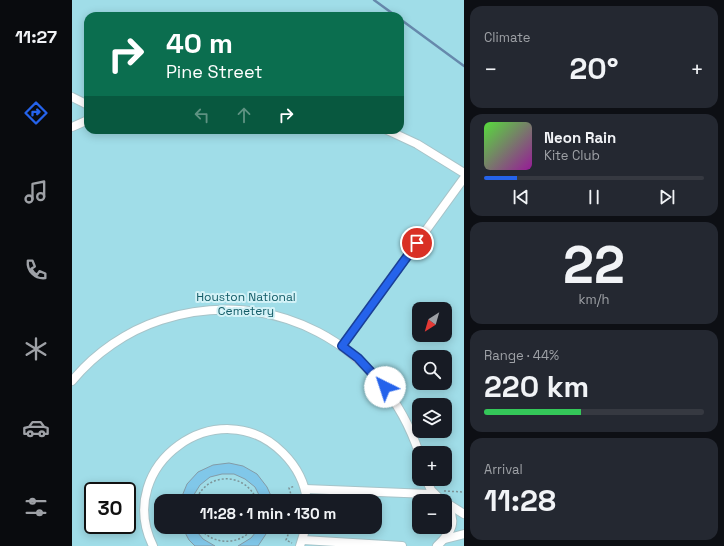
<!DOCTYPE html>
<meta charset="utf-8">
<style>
:root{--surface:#171b24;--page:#242831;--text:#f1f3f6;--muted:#9ea1a6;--line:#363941;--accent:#2563eb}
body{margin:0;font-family:"Space Grotesk",sans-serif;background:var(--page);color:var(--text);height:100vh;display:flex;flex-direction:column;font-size:15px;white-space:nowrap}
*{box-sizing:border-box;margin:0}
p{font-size:13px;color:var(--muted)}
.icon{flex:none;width:22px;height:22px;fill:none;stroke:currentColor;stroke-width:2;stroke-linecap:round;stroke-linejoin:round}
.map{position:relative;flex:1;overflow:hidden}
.details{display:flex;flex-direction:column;gap:6px;padding:6px;background:#0d0f14;width:260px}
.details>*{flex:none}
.hud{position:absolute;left:12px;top:12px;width:320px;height:122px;border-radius:12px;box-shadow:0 2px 10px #0003;background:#0b6e4f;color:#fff;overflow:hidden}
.needle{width:26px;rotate:217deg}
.controls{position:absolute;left:340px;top:302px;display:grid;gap:8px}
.controls a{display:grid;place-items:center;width:40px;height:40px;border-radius:8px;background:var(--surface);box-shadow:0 2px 10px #0003;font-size:20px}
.speed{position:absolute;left:12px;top:482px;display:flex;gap:8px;font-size:20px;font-weight:700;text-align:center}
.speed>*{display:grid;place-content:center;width:52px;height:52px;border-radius:50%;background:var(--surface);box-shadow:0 2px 10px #0003;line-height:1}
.speed .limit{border:2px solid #111;border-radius:6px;background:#fff;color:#111}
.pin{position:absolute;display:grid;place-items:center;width:34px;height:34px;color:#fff;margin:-17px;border:2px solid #fff;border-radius:50%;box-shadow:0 1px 4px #0007}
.me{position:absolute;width:44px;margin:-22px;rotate:319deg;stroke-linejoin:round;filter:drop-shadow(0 0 3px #0008)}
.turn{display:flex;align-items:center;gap:14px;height:84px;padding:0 16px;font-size:18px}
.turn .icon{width:52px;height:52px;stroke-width:2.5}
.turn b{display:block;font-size:28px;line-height:34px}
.lanes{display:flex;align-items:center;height:38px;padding:0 16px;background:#0003;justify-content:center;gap:20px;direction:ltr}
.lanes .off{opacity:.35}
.big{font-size:30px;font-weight:800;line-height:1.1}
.details .widget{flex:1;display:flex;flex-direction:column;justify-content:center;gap:6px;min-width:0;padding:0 14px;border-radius:12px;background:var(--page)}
.details .dial{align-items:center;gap:0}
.dial b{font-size:52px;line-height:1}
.song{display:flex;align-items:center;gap:12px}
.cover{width:48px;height:48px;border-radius:6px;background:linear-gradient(135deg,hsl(110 70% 55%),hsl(300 70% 35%))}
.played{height:4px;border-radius:2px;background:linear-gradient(90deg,var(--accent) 15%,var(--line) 15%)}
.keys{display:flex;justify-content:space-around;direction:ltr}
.heat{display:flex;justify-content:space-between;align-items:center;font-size:22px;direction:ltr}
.charge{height:6px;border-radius:3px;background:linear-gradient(90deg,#34c759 44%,var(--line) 0)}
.trip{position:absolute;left:82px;top:494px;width:228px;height:40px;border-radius:12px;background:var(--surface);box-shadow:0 2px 10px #0003;font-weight:800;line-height:40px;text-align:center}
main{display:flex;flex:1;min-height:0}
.tab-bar{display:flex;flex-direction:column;width:72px;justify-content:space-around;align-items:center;background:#090b0e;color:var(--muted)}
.tab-bar .icon{width:28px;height:28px}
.tab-bar .current{color:var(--accent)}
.tab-bar b{font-size:18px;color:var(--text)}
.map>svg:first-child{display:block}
</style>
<main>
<nav class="tab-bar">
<b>11:27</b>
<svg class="icon current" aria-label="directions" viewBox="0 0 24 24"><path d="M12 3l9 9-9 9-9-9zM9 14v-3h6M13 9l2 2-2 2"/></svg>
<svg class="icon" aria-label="music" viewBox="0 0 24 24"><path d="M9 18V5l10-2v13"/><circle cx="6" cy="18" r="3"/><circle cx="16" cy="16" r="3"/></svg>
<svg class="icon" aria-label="phone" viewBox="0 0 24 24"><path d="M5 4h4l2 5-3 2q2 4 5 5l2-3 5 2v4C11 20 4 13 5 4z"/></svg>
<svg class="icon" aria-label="climate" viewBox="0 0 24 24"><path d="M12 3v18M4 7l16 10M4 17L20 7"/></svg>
<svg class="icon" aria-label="car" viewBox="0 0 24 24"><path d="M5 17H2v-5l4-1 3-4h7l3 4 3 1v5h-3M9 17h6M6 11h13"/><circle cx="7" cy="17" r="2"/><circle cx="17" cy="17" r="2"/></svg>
<svg class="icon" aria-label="filters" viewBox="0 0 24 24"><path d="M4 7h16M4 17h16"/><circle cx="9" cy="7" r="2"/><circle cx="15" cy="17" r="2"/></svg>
</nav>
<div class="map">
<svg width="392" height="546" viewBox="0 0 392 546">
<rect width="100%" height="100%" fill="#d3f2f7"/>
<path fill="#a0dde8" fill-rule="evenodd" d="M0,0H392V546H0ZM16,16H328V130H16ZM347,309H373V335H347ZM347,357H373V383H347ZM347,405H373V431H347ZM347,453H373V479H347ZM21,491H55V525H21ZM89,501H303V527H89ZM347,501H373V527H347Z"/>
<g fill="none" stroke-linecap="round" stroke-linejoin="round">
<g stroke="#6689ac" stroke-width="2.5">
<polyline points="302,0 324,16"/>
<polyline points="328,19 392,66"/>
</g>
</g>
<g fill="#80c7e9" stroke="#839ba7">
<polygon points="157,463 171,466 185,474 195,487 200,498 190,501 183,487 173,479 162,474 150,474 138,477 128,485 118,501 108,501 115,484 126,472 141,465"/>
<polygon points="110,527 121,527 131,539 143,546 123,546 117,540"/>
<polygon points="188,527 198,528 186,546 166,546 179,538"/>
</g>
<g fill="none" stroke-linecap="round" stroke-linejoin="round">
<defs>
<g id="minor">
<polyline points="0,97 16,105"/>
<polyline points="0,127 16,120"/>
<polyline points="315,130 345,144 392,173"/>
<polyline points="270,346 392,178"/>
<path d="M0,381C23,353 55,331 89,320C200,284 311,344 347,453"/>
<polyline points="354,479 359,490 366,497"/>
<polyline points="233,489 357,494 365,497"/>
<polyline points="376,504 392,514"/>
<polyline points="373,539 392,534"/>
<polyline points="231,540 330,546"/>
<path d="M81,546C41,465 147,389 211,453C224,466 233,483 235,501"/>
<polyline points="228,546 234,527"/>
<path d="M365,546C379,533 387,521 373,503"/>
</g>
</defs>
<use href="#minor" stroke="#a7c4c9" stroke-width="10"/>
<g stroke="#7d9498" stroke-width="1.5" stroke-dasharray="2 2" stroke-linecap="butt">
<polyline points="372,491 392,492"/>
<path d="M127,501L125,498C137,471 175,473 185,501"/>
<polyline points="192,501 198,499 199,501"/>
<polyline points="221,501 217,488 223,486"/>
<polyline points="82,507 89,507"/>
<path d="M127,527C140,546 169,546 182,527"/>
<polyline points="217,527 225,529"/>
<polyline points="219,527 214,540 220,543"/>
<polyline points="197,528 197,527"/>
</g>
<use href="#minor" stroke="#fff" stroke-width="8"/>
</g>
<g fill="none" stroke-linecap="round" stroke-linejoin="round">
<defs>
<polyline id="route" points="313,387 286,358 270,346 345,243"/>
</defs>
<use href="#route" stroke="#184099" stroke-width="10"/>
<use href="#route" stroke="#2563eb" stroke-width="7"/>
</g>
<g text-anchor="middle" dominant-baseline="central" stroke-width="4" stroke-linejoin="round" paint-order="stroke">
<g font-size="12" fill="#135c67" stroke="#d3f2f7">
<text x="174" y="297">Houston National<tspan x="174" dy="14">Cemetery</tspan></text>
</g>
</g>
</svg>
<div class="controls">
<a><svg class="needle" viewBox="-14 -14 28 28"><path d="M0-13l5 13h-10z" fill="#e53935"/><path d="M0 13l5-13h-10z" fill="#9ea1a6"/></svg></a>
<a><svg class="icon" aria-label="search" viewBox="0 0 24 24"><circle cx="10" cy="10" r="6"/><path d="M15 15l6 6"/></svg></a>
<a><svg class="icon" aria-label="layers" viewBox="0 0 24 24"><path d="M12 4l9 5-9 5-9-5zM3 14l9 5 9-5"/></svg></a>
<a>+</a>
<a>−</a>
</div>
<div class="speed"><div class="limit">30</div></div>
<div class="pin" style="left:345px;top:243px;background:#d93025"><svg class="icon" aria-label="arrive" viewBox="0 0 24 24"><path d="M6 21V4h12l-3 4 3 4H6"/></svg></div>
<svg class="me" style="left:313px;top:387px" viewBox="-20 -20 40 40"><circle r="19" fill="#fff"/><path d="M0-13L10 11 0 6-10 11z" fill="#2563eb"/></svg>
<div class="trip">11:28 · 1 min · 130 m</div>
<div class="hud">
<div class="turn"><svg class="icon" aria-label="right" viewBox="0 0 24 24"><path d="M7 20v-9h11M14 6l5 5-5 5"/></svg><div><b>40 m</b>Pine Street</div></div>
<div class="lanes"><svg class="icon off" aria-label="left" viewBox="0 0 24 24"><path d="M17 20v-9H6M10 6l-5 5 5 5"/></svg><svg class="icon off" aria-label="ahead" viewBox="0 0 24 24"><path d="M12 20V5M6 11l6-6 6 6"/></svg><svg class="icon" aria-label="right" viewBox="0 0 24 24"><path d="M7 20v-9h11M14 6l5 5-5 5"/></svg></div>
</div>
</div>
<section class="details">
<div class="widget"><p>Climate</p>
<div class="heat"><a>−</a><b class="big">20°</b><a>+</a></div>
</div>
<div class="widget">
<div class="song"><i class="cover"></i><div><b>Neon Rain</b><p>Kite Club</p></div></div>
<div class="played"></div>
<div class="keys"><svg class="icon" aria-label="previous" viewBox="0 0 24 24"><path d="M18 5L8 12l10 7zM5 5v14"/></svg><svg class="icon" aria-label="pause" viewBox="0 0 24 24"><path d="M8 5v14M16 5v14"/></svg><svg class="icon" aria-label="next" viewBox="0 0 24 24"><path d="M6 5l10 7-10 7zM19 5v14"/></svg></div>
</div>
<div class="widget dial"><b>22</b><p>km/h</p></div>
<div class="widget"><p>Range · 44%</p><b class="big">220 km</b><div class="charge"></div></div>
<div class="widget"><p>Arrival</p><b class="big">11:28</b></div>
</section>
</main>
